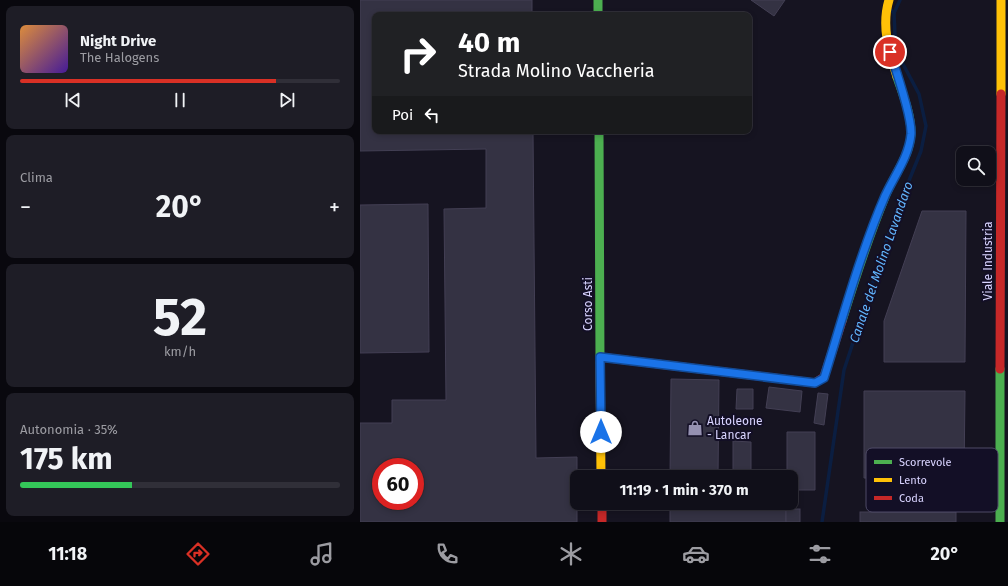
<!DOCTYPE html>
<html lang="it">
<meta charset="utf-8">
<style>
:root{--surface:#100f19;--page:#1e1d26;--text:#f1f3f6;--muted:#9c9ca2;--line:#302f38;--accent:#d93025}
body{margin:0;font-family:"Fira Sans",sans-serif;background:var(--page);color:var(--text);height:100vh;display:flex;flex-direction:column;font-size:15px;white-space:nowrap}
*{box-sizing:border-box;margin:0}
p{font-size:13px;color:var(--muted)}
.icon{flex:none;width:22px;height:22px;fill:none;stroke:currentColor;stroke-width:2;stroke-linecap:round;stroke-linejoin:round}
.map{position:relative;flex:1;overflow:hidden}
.sheet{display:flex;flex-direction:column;gap:6px;padding:6px;background:#09080e;width:360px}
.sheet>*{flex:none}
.guide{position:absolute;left:12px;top:12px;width:380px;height:122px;border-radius:8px;box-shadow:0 2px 6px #0003,0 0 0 1px var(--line);background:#202124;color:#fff;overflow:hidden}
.fabs{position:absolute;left:596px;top:146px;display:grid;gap:8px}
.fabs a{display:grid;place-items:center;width:40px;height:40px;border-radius:8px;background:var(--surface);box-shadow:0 2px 6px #0003,0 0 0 1px var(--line);font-size:20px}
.speed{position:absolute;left:12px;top:458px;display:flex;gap:8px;font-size:20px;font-weight:700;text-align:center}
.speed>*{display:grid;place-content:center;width:52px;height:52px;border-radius:50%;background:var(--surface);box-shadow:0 2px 6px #0003,0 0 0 1px var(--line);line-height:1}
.speed .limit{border:6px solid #d22;background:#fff;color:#111}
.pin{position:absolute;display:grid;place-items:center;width:34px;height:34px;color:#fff;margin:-17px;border:2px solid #fff;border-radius:50%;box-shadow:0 1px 4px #0007}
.me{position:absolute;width:44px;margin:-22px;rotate:0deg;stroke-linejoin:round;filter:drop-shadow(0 0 3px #0008)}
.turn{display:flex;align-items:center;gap:14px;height:84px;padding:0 20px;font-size:18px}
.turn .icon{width:52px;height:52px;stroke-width:2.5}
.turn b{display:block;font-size:28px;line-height:34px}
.then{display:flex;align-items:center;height:38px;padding:0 20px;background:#0003;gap:8px;font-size:15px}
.big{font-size:30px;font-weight:700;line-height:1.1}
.sheet .widget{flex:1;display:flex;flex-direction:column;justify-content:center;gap:6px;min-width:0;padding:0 14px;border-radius:8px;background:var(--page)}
.sheet .dial{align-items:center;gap:0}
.dial b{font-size:52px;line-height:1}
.song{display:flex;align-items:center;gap:12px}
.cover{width:48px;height:48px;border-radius:6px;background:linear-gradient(135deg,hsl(30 70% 55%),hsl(260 70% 35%))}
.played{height:4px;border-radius:2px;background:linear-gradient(90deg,var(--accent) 80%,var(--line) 80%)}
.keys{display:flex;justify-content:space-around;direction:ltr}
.heat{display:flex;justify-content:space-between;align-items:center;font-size:22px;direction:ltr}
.charge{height:6px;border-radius:3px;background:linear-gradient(90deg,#34c759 35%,var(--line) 0)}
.trip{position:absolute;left:210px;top:470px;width:228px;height:40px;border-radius:8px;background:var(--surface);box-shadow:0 2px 6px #0003,0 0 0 1px var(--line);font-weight:700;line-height:40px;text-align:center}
.tab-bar{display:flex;height:64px;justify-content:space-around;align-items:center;background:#06060a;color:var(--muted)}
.tab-bar .icon{width:28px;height:28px}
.tab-bar .on{color:var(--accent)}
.tab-bar b{font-size:18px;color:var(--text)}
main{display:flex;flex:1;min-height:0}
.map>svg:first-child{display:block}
</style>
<main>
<section class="sheet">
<div class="widget">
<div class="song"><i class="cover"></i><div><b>Night Drive</b><p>The Halogens</p></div></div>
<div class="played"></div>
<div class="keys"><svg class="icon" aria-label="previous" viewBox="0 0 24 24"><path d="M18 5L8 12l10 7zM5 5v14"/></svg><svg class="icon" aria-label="pause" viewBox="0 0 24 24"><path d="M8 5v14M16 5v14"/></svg><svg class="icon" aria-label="next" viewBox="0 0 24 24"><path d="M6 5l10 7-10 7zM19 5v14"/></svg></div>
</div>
<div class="widget"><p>Clima</p>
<div class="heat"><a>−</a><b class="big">20°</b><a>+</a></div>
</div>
<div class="widget dial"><b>52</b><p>km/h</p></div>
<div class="widget"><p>Autonomia · 35%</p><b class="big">175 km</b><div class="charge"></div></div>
</section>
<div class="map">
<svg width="648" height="522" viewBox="0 0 648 522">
<rect width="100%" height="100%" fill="#161421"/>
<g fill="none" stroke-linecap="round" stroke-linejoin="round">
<g stroke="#0b1e41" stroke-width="3.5">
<polyline points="534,13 540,0"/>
<polyline points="462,522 484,370 535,215 561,151 566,126 559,94 543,64 535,36 534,13 531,10"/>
</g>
</g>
<g fill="#343243" stroke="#433f54" fill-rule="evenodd">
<path d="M0,0H172V15H15V131H173L176,458L217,457V522H0V423H32V400H86L84,209L126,208V149L0,151ZM21,467H55V501H21Z"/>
<polygon points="391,0 425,0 414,16"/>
<polygon points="68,204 69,352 0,353 0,205"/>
<polygon points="562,211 606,211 605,362 524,362 524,321"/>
<polygon points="311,379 359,380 358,477 310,477"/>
<polygon points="409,387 442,391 440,412 406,408"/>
<polygon points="377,389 393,389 393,409 376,409"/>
<polygon points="504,391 605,391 604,478 504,478"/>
<polygon points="458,393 468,394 464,425 454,423"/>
<polygon points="427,432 455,432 455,490 431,490 431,477 427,477"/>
<polygon points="373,441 391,442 391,477 373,477"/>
<polygon points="310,508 426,509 426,522 310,522"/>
<rect x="426" y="509" width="14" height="13"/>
<rect x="500" y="512" width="96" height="10"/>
</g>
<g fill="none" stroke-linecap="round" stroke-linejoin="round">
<g stroke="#4caf50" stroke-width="9">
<polyline points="238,0 238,15"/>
<polyline points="239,131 240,362"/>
<path d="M482,321C495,279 508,238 525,197C533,176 550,157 551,133C551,114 543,95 537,77"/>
<polyline points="640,522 640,369"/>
</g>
<g stroke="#ffc107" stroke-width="9">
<path d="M529,0C521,26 529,52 537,77"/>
<polyline points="641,94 641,0"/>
<polyline points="240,362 241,477"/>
</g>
<g stroke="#c62828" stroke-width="9">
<polyline points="240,357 455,383 464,377 482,321"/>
<polyline points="640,369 641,94"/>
<polyline points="242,503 242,522"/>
</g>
</g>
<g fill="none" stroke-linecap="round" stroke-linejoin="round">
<defs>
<path id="route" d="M241,432L240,357L455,383L464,378C483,317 500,254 525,196C534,176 549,157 551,134C552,117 536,70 530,52"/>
</defs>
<use href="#route" stroke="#114b97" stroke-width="10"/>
<use href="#route" stroke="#1a73e8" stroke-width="7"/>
</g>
<defs>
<symbol id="shop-bare" viewBox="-9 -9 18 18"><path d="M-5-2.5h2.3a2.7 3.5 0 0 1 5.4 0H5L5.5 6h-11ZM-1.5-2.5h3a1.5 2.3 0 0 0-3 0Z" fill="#9591b1" stroke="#130f26" stroke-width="2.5" paint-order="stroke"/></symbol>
</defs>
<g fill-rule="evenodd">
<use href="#shop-bare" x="324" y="417" width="22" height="22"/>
</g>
<g text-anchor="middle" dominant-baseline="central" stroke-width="4" stroke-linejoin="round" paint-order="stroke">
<g font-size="12" fill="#d9d4ff" stroke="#130f26">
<text transform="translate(628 261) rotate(-90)">Viale Industria</text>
<text transform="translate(228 304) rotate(-90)">Corso Asti</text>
</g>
<g font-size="12" fill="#d9d4ff" stroke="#130f26" text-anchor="start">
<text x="347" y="421">Autoleone<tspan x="347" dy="14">- Lancar</tspan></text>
</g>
<g font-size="13" font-style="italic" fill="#62b6ff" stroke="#130f26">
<text transform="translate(521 262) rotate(-71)">Canale del Molino Lavandaro</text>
</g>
</g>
<rect x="506" y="448" width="132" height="64" rx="6" fill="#130f26" stroke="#4e4a67" stroke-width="1"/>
<rect x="514" y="460" width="18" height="4" fill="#4caf50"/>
<rect x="514" y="478" width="18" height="4" fill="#ffc107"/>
<rect x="514" y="496" width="18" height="4" fill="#c62828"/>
<g font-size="11" fill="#d9d4ff">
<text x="539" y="466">Scorrevole</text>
<text x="539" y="484">Lento</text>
<text x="539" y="502">Coda</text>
</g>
</svg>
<div class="fabs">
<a><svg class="icon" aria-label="search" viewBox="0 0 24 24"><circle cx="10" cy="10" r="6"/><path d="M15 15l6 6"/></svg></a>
</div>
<div class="speed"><div class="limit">60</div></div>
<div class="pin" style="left:530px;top:52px;background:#d93025"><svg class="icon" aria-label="arrive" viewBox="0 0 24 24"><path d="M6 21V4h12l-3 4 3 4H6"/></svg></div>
<svg class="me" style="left:241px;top:432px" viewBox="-20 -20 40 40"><circle r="19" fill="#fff"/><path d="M0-13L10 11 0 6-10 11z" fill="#1a73e8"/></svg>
<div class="trip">11:19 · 1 min · 370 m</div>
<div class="guide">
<div class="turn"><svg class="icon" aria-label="right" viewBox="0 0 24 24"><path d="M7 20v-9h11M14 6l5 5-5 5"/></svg><div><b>40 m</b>Strada Molino Vaccheria</div></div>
<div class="then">Poi<svg class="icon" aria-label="left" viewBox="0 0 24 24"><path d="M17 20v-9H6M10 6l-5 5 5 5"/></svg></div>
</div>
</div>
</main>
<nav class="tab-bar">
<b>11:18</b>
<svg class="icon on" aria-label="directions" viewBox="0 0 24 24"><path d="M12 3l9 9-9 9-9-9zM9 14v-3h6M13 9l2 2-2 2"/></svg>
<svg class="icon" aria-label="music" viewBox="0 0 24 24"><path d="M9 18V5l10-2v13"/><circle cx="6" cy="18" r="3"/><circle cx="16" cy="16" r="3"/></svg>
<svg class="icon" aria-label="phone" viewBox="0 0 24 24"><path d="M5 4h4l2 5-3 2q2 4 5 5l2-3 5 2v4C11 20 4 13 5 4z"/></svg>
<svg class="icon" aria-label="climate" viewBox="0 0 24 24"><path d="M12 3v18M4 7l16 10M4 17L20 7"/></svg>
<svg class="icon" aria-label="car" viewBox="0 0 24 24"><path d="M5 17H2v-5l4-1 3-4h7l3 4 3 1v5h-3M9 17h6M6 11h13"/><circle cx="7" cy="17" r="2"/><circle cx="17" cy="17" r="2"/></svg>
<svg class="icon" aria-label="filters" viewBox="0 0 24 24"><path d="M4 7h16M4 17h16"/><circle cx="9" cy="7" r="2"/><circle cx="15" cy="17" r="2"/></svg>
<b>20°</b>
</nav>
